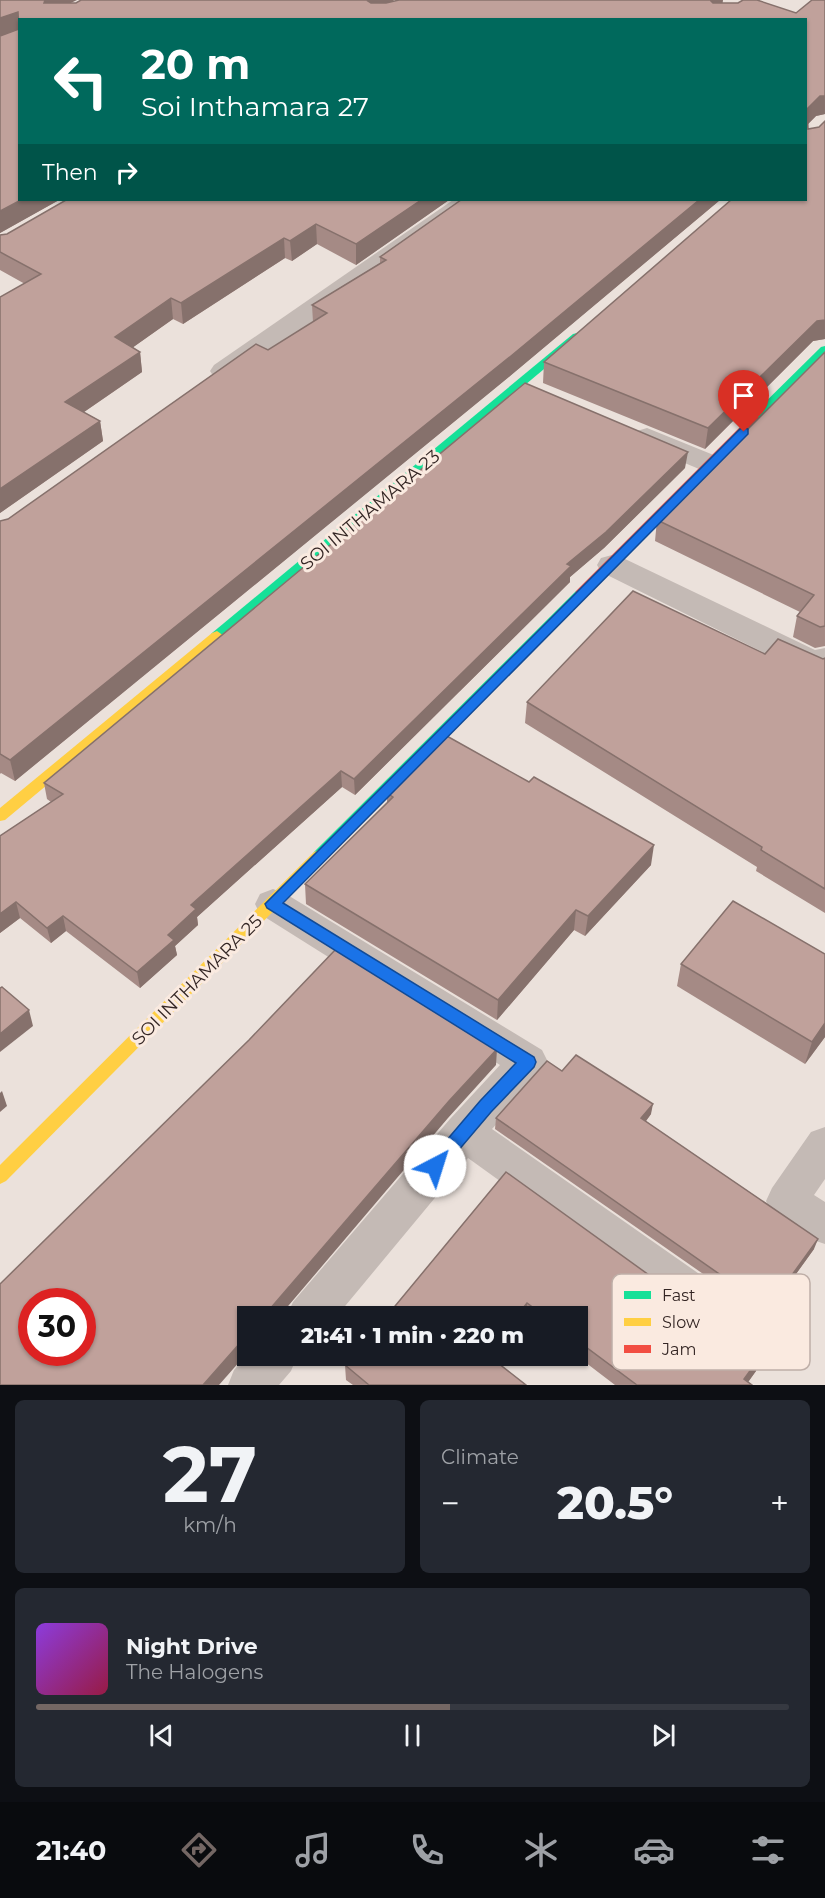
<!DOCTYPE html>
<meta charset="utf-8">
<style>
:root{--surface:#171b24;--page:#242831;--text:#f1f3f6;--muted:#9ea1a6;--line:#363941;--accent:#746764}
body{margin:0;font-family:Montserrat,sans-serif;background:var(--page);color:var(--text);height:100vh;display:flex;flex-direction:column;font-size:22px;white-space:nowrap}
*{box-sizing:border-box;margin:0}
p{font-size:20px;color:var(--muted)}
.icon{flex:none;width:33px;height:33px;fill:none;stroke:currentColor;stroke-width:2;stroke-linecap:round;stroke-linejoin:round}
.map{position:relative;height:1385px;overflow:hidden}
.panel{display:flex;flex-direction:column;gap:15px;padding:15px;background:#0d0f14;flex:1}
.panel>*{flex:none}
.banner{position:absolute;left:18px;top:18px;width:789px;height:183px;border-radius:0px;box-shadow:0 2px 4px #0004;background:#00695c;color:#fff;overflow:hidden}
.speed{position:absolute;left:18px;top:1288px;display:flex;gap:12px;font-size:30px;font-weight:700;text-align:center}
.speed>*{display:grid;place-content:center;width:78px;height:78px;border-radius:50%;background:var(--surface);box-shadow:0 2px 4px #0004;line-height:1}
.speed .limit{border:9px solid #d22;background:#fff;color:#111}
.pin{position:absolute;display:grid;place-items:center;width:51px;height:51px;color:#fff;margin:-62px -26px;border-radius:50% 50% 50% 0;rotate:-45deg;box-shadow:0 0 6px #0007}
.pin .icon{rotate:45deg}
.me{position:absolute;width:66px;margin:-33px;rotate:40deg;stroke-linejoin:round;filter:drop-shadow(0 0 4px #0008)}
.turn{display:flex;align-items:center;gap:21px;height:126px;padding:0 24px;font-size:27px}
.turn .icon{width:78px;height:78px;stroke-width:2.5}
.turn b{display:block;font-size:42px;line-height:51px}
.then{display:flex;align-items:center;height:57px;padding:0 24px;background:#0003;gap:12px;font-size:22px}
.big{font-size:45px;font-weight:800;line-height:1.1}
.panel .widget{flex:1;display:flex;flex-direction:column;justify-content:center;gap:9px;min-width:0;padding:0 21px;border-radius:9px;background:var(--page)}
.panel .dial{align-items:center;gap:0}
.dial b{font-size:78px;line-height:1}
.song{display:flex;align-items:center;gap:18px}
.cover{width:72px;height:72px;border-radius:9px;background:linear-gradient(135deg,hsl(270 70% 55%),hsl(340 70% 35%))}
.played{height:6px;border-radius:3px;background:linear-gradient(90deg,var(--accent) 55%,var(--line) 55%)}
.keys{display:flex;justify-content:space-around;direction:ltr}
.heat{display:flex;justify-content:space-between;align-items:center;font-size:33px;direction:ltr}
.panel .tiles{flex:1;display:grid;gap:15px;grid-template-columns:1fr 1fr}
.widget:last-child{grid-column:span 2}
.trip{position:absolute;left:237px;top:1306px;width:351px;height:60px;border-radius:0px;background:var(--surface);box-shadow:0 2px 4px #0004;font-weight:800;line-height:60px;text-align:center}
.tabs{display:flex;height:96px;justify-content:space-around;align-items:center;background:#090b0e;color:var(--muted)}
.tabs .icon{width:42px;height:42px}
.tabs .active{color:var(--accent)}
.tabs b{font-size:27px;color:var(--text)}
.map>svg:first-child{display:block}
</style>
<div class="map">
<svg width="825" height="1385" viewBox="0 0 825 1385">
<rect width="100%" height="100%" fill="#ebe1db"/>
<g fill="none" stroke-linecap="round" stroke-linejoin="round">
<g fill="#c4bab5" fill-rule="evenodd">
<polygon points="453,200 480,200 477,205 234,377 224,379 214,377 210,371 214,365"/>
<polygon points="647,428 721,458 726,465 721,472 711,474 637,443 633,437 637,431"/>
<polygon points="612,555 623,558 815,650 825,648 825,676 819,678 807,674 601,572 597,565 601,558"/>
<polygon points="273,889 286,894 542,1050 548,1062 542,1074 492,1129 778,1329 784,1344 778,1359 762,1365 746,1359 468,1158 336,1317 286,1317 293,1302 450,1119 500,1065 260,914 255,904 260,894"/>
<polygon points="825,1127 825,1179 814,1195 825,1202 825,1244 810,1239 772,1214 766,1201 772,1188 811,1132"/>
<polygon points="248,1354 248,1356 297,1356 291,1371 279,1385 228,1385 234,1370"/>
</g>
<g fill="#16e098" fill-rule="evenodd">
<polygon points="577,333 581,334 581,338 222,639 212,639 210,636 212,633 573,334"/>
<polygon points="825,346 825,355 759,422 751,422 749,419 751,416 821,347"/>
<polygon points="581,590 586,591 587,594 586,597 324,860 314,860 312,856 314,852 576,591"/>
</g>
<g fill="#ffcf43" fill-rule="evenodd">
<polygon points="217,631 224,636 222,639 5,820 0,821 0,808 212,633"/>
<polygon points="319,850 324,852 326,856 324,860 6,1181 0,1184 0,1165 314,852"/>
</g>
<polygon fill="#f24e42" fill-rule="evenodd" points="755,415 761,419 759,422 586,597 576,597 575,594 576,591 751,416"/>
</g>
<g fill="#a58a85">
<polygon points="0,0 76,3 81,0 394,0 392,2 723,3 796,13 825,0 825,114 816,116 808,124 808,129 819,127 825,121 825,339 813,341 705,449 543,383 544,362 806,200 806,20 20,20 59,200 0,233"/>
<polygon points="66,200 449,200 356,265 317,244 292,261 285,258 183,324 173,319 133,347 140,352 142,372 84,412 100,421 103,441 0,513 25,284 0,270 0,235 7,234"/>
<polygon points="461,200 720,200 510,376 15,781 1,773 0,774 0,521 8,519 313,322 312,305 380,263 380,257"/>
<polygon points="825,352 825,646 815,648 793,637 797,616 800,612 655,541 657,520"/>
<polygon points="685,468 604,548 570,577 570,582 355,795 342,787 197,917 198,925 175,946 177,955 140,988 66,931 51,943 20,918 0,933 0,836 51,802 47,799 44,783"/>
<polygon points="765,654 823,659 825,658 825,913 756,871 757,867 525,723 527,702"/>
<polygon points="387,793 651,865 585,936 574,930 497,1020 306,904 305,884 387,803"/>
<polygon points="825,954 825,1037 805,1064 677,986 681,964"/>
<polygon points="562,1071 651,1114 646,1121 814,1249 765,1317 495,1129 496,1118"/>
<polygon points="506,1172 756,1371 748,1382 752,1385 615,1385 577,1356 578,1317 386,1317"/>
<polygon points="353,1356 496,1356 493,1359 526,1385 353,1385 346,1380 345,1365"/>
</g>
<g fill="#86716c">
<polygon points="45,0 77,0 50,13 44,3"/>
<polygon points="370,0 394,0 369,20 368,1"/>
<polygon points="712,0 723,0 722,8 709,20 711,1"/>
<polygon points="18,12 20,32 0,38 0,18"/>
<polygon points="820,96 825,96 825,114 816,116 806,126 807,109"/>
<polygon points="21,200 59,200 0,233 0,211"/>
<polygon points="421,200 449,200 356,265 356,244"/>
<polygon points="699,200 720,200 510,376 15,781 10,760"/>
<polygon points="316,224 317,244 292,261 290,241"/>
<polygon points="284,238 285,258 183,324 181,303"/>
<polygon points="171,298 173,319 118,358 115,337"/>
<polygon points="825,320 825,339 813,341 705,449 708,428 817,321"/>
<polygon points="140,352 142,372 68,423 65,402"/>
<polygon points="100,421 103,441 0,513 0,489"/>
<polygon points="688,452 685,468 604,548 570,577 570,582 355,795 354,779 567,564"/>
<polygon points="341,771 342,787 197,917 198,925 175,946 177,955 140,988 137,972 191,905"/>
<polygon points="654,845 651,865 585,936 588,916"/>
<polygon points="16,902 20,918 0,933 0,914"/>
<polygon points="576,910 574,930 497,1020 498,1000"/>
<polygon points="63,916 66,931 51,943 47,928"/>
<polygon points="29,1010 33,1026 0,1052 0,1034"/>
<polygon points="825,1023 825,1037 805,1064 812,1042"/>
<polygon points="497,1049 496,1065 448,1118 289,1305 278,1317 263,1317 449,1101"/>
<polygon points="2,1091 7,1106 0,1112 0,1093"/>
<polygon points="653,1104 651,1114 640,1129 641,1118"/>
<polygon points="818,1239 814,1249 765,1317 768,1308"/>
<polygon points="527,1303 526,1317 516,1317"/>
<polygon points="248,1334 248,1352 219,1385 203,1385"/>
<polygon points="760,1357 756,1371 746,1385 744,1379"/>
</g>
<g fill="#c0a19b" stroke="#86716c" stroke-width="1.5" fill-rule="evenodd">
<polygon points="0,0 45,0 44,3 76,3 81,0 370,0 368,1 371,3 386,3 399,0 712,0 711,1 713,3 738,3 743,0 757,0 796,13 812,0 825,0 825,96 820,96 807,109 808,129 819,127 825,121 825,320 817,321 708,428 544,362 731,200 806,200 806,20 20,20 20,200 21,200 0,211 0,36 19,29 18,12 0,18"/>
<polygon points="66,200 421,200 356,244 316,224 290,241 284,238 181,303 171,298 115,337 140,352 65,402 100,421 0,489 0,297 41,274 0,252 0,235 7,234"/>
<polygon points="461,200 699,200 511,356 10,760 0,754 0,521 8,519 256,344 268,350 327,313 312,305 386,260 380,257"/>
<polygon points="825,352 825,626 820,627 797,616 814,595 657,520"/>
<polygon points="525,383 688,452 606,532 567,564 571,566 354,779 341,771 191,905 196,909 168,935 174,940 137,972 63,916 47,928 16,902 0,914 0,836 63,794 44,783"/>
<polygon points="633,591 765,654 778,639 823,659 825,658 825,889 761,850 762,847 527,702"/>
<polygon points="445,735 529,782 534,777 654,845 588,916 576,910 498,1000 305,884 393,797 387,793"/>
<polygon points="733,901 825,954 825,1023 812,1042 681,964"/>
<path d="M337,948L497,1049L449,1101L263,1317H248V1334L203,1385H0V1284L249,1040ZM32,1302H82V1353H32Z"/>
<polygon points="2,987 29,1010 0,1034 0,988"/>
<polygon points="576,1055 653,1104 641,1118 818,1239 768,1308 496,1118 547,1061 562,1071"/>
<polygon points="506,1172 742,1342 760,1357 744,1379 752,1385 637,1385 578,1341 578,1317 546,1317 527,1303 516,1317 386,1317"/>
<polygon points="353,1356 489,1356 526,1385 369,1385 345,1365"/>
</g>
<polygon fill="#1a73e8" stroke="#114b97" stroke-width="1.5" points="744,428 748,429 748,434 283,903 534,1057 536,1062 534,1067 491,1112 441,1171 435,1174 429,1171 427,1166 429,1161 480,1101 516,1063 267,908 265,904 740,429"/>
<g text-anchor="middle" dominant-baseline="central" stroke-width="6" stroke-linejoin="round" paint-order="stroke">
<g font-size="18" fill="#342624" stroke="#faeae0">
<text transform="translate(370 510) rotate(-40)">SOI INTHAMARA 23</text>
<text transform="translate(197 980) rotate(-45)">SOI INTHAMARA 25</text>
</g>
</g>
<rect x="612" y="1274" width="198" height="96" rx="9" fill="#faeae0" stroke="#bfafa8" stroke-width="1.5"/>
<rect x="624" y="1291" width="27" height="8" fill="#16e098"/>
<rect x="624" y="1318" width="27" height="8" fill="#ffcf43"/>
<rect x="624" y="1345" width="27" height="8" fill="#f24e42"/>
<g font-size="16" fill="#342624">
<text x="662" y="1301">Fast</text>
<text x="662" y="1328">Slow</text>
<text x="662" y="1355">Jam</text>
</g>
</svg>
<div class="speed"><div class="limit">30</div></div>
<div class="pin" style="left:744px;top:432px;background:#d93025"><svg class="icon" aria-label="arrive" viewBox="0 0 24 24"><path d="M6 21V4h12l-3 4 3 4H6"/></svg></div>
<svg class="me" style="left:435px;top:1166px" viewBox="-20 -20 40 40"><circle r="19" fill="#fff"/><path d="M0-13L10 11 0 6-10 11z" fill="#1a73e8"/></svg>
<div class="trip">21:41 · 1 min · 220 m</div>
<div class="banner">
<div class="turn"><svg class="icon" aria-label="left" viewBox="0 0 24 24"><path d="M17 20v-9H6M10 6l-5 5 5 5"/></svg><div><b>20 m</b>Soi Inthamara 27</div></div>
<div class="then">Then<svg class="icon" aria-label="right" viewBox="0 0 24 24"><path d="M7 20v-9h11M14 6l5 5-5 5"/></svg></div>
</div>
</div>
<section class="panel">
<div class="tiles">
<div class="widget dial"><b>27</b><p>km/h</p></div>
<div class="widget"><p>Climate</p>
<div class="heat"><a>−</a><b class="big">20.5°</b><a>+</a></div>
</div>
<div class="widget">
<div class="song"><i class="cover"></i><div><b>Night Drive</b><p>The Halogens</p></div></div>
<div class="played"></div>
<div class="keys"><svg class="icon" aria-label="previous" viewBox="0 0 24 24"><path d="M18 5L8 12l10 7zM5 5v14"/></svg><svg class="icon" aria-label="pause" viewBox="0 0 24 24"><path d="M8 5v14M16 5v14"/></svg><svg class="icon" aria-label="next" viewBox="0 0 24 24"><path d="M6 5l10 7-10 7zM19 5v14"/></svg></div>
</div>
</div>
</section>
<nav class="tabs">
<b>21:40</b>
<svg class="icon active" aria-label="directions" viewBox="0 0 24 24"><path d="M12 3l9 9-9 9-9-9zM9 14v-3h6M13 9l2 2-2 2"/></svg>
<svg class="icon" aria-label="music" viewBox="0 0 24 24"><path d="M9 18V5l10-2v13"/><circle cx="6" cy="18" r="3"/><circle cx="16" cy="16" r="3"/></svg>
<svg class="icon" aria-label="phone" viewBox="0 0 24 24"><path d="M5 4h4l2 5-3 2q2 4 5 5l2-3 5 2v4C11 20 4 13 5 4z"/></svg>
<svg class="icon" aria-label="climate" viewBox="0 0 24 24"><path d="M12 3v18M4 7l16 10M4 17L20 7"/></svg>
<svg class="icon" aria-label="car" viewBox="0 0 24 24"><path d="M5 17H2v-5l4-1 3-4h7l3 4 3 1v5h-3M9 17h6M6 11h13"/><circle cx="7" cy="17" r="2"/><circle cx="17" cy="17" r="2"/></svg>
<svg class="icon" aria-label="filters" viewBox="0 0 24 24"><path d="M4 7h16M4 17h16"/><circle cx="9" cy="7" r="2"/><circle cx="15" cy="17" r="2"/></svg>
</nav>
